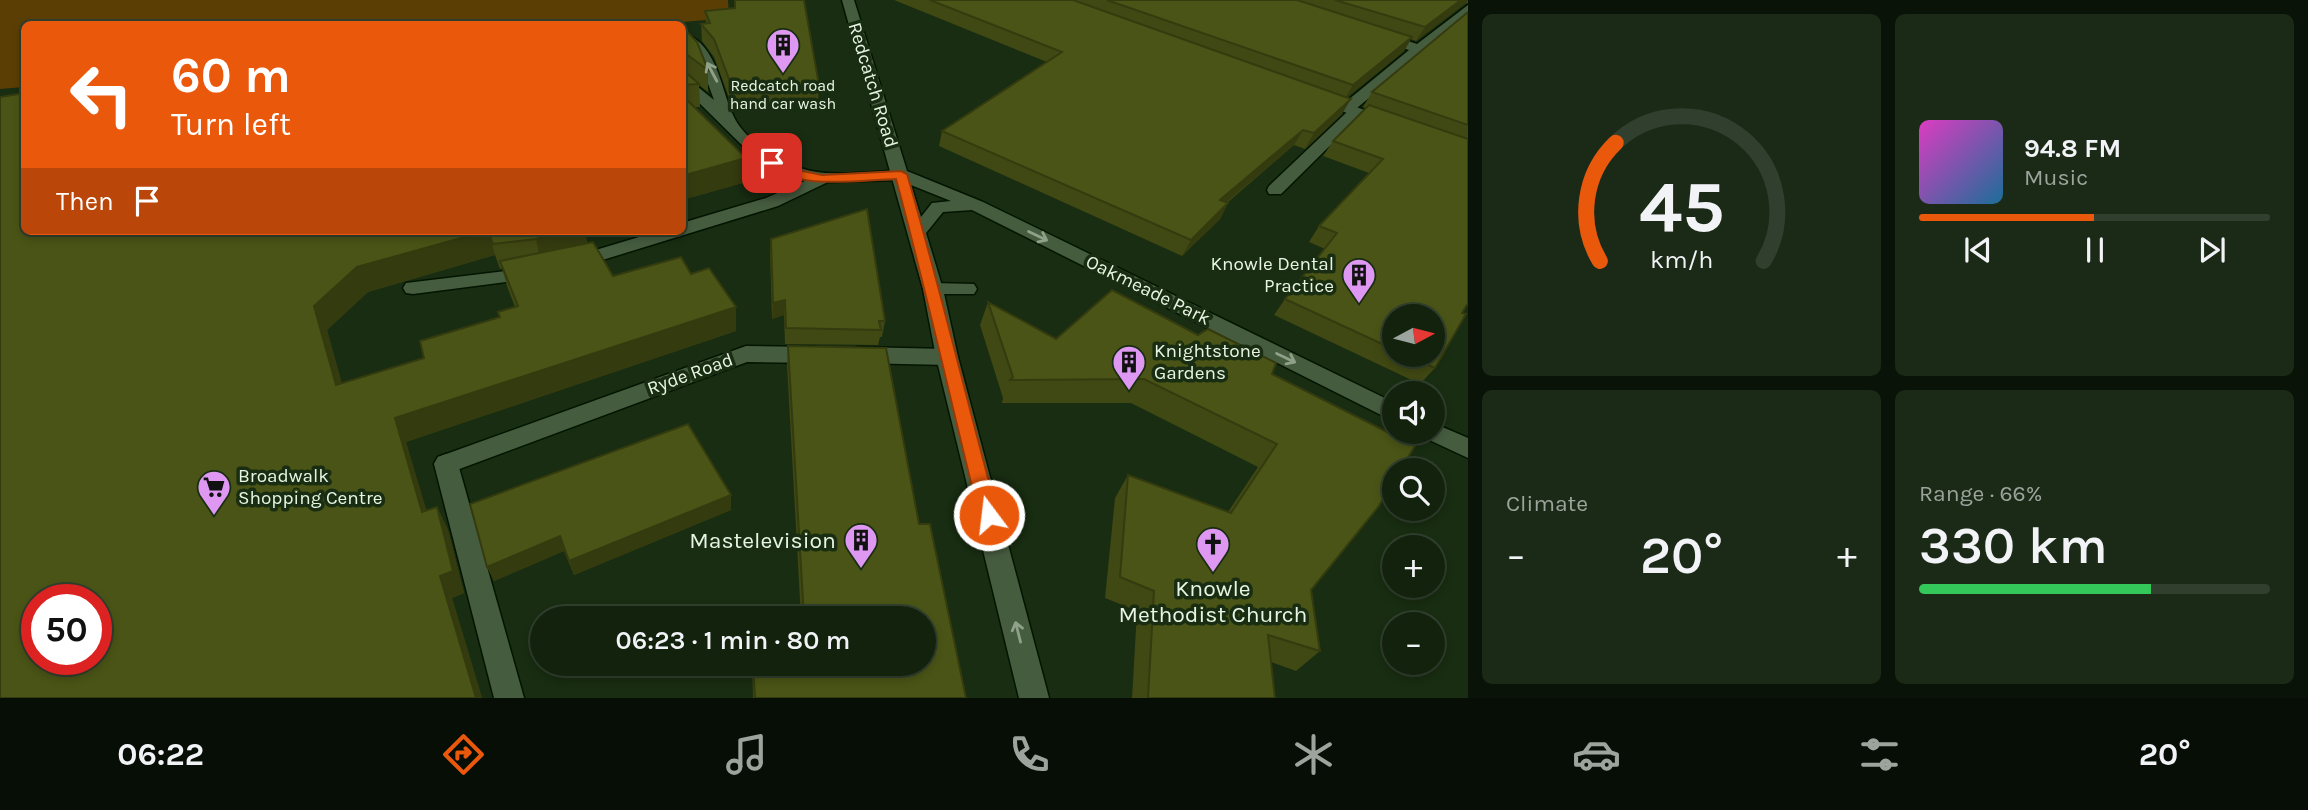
<!DOCTYPE html>
<meta charset="utf-8">
<style>
:root{--surface:#12220d;--page:#1b2a16;--text:#f1f3f6;--muted:#9ca49d;--line:#313f2e;--accent:#ea580c}
body{margin:0;font-family:Karla,sans-serif;background:var(--page);color:var(--text);height:100vh;display:flex;flex-direction:column;font-size:26px;white-space:nowrap}
*{box-sizing:border-box;margin:0}
p{font-size:23px;color:var(--muted)}
.icon{flex:none;width:38px;height:38px;fill:none;stroke:currentColor;stroke-width:2;stroke-linecap:round;stroke-linejoin:round}
.map{position:relative;flex:1;overflow:hidden}
.drawer{display:flex;flex-direction:column;gap:14px;padding:14px;background:#0a1307;width:840px}
.drawer>*{flex:none}
.top-card{position:absolute;left:21px;top:21px;width:665px;height:214px;border-radius:10px;box-shadow:0 4px 10px #0003,0 0 0 2px var(--line);background:#ea580c;color:#fff;overflow:hidden}
.needle{width:46px;rotate:83deg}
.buttons{position:absolute;left:1382px;top:304px;display:grid;gap:14px}
.buttons a{display:grid;place-items:center;width:63px;height:63px;border-radius:50%;background:var(--surface);box-shadow:0 4px 10px #0003,0 0 0 2px var(--line);font-size:35px}
.speed{position:absolute;left:21px;top:584px;display:flex;gap:14px;font-size:35px;font-weight:700;text-align:center}
.speed>*{display:grid;place-content:center;width:91px;height:91px;border-radius:50%;background:var(--surface);box-shadow:0 4px 10px #0003,0 0 0 2px var(--line);line-height:1}
.speed .limit{border:10px solid #d22;background:#fff;color:#111}
.pin{position:absolute;display:grid;place-items:center;width:60px;height:60px;color:#fff;margin:-30px;border-radius:14px;box-shadow:0 4px 10px #0006}
.me{position:absolute;width:77px;margin:-38px;rotate:345deg;stroke-linejoin:round;filter:drop-shadow(0 0 5px #0008)}
.turn{display:flex;align-items:center;gap:24px;height:147px;padding:0 35px;font-size:32px}
.turn .icon{width:91px;height:91px;stroke-width:2.5}
.turn b{display:block;font-size:49px;line-height:60px}
.then{display:flex;align-items:center;height:66px;padding:0 35px;background:#0003;gap:14px;font-size:26px}
.big{font-size:52px;font-weight:600;line-height:1.1}
.drawer .card{flex:1;display:flex;flex-direction:column;justify-content:center;gap:10px;min-width:0;padding:0 24px;border-radius:10px;background:var(--page)}
.drawer .dial{align-items:center;gap:0}
.dial svg{height:182px;overflow:visible;fill:none;stroke:var(--line);stroke-width:7;stroke-linecap:round;text-anchor:middle}
.dial text{fill:var(--text);stroke:none}
.song{display:flex;align-items:center;gap:21px}
.cover{width:84px;height:84px;border-radius:10px;background:linear-gradient(135deg,hsl(310 70% 55%),hsl(200 70% 35%))}
.played{height:7px;border-radius:4px;background:linear-gradient(90deg,var(--accent) 50%,var(--line) 50%)}
.keys{display:flex;justify-content:space-around;direction:ltr}
.heat{display:flex;justify-content:space-between;align-items:center;font-size:38px;direction:ltr}
.charge{height:10px;border-radius:5px;background:linear-gradient(90deg,#34c759 66%,var(--line) 0)}
.drawer .tiles{flex:1;display:grid;gap:14px;grid-template-columns:repeat(2,1fr)}
.trip{position:absolute;left:530px;top:606px;width:406px;height:70px;border-radius:35px;background:var(--surface);box-shadow:0 4px 10px #0003,0 0 0 2px var(--line);font-weight:600;line-height:70px;text-align:center}
.dock{display:flex;height:112px;justify-content:space-around;align-items:center;background:#070e05;color:var(--muted)}
.dock .icon{width:49px;height:49px}
.dock .current{color:var(--accent)}
.dock b{font-size:32px;color:var(--text)}
main{display:flex;flex:1;min-height:0}
.map>svg:first-child{display:block}
</style>
<main>
<div class="map">
<svg width="1468" height="698" viewBox="0 0 1468 698">
<rect width="100%" height="100%" fill="#182d11"/>
<polygon fill="#5b3e04" points="0,0 728,0 729,18 660,24 24,24 24,87 0,89"/>
<g fill="none" stroke-linecap="round" stroke-linejoin="round">
<defs>
<g id="service">
<polygon points="1468,5 1468,15 1357,108 1363,112 1361,115 1281,194 1269,194 1267,190 1269,186 1347,112 1340,108 1342,105 1409,50 1377,40 1377,34 1387,34 1417,44"/>
<path d="M682,32C720,45 720,92 736,121C749,142 776,161 800,168C831,178 868,172 901,170L909,175L901,180L828,182L778,206L583,266H569L567,262L569,258L659,231H682V223L766,198L807,180L773,170L756,159L682,86V74L714,100L700,62L682,42Z"/>
<polygon points="531,268 538,270 541,274 538,278 413,294 406,293 403,288 406,283"/>
<polygon points="933,283 974,284 977,289 974,294 926,294 923,289 926,284"/>
<polygon points="446,454 454,457 458,464 524,698 494,698 434,464 438,457"/>
</g>
<g id="minor">
<polygon points="1321,95 1391,119 1394,122 1391,125 1381,125 1316,102 1314,99"/>
<polygon points="746,346 815,347 822,350 826,355 822,360 815,363 747,362 446,474 438,471 434,464 438,457"/>
<polygon points="858,347 947,349 954,352 958,357 954,362 947,365 858,363 851,360 847,355 851,350"/>
</g>
<g id="secondary">
<path d="M842,0H854L907,171L983,202L1395,403V422L972,210L943,212L926,233L943,289L958,357L1049,698H1019L936,357L923,289ZM911,185L951,201L932,203L921,217Z"/>
<polygon points="1433,423 1468,438 1468,458 1425,438 1422,432 1433,432"/>
</g>
</defs>
<use href="#service" stroke="#031500" stroke-width="3"/>
<use href="#minor" stroke="#031500" stroke-width="3"/>
<use href="#secondary" stroke="#031500" stroke-width="3"/>
<use href="#service" fill="#465c3f" fill-rule="evenodd"/>
<use href="#minor" fill="#465c3f" fill-rule="evenodd"/>
<use href="#secondary" fill="#465c3f" fill-rule="evenodd"/>
</g>
<g fill="#404813" fill-rule="evenodd">
<polygon points="734,0 804,0 819,85 818,104 732,106 714,57 702,41 701,24 706,23 705,11 734,8"/>
<polygon points="894,0 1468,0 1468,3 1466,3 1416,41 1411,39 1404,51 1347,97 1342,114 1305,149 1294,145 1227,203 1228,203 1220,219 1182,256 939,146 942,131 1047,62"/>
<path d="M1468,12V303L1435,368L1420,384L1274,315L1285,299L1325,249L1309,242L1319,226L1369,173L1323,156L1333,141L1366,108L1363,107L1372,92ZM1395,317L1433,355H1395Z"/>
<polygon points="682,26 708,70 708,92 699,85 700,107 694,107 746,182 682,200"/>
<path d="M24,93L585,231L587,243L613,276L691,274L736,331L406,442L426,511L437,507L448,530L464,593L452,598L482,698H0ZM495,255L500,269L502,268L507,286L515,307L500,317L424,358L342,384L327,330L368,292Z"/>
<polygon points="771,239 885,321 882,337 880,337 878,345 785,344 784,315 772,319 770,254"/>
<polygon points="988,302 1056,339 1272,374 1311,590 1320,651 1296,671 1271,662 1275,698 1132,698 1137,611 1105,598 1115,498 1128,475 1228,512 1258,467 1131,403 1002,403 1003,398 980,325"/>
<polygon points="788,346 919,524 966,698 753,698 752,663 924,663 801,618 787,365"/>
<polygon points="470,504 731,510 574,575 564,551 494,581 487,567"/>
</g>
<g fill="#343b0f">
<polygon points="1461,0 1468,0 1466,3 1416,41 1425,27"/>
<polygon points="1412,37 1404,51 1344,100 1353,85"/>
<polygon points="1351,99 1342,114 1305,149 1314,133"/>
<polygon points="1303,130 1294,145 1211,215 1220,200"/>
<polygon points="746,158 746,182 682,200 682,176"/>
<polygon points="1228,203 1220,219 1182,256 1191,240"/>
<polygon points="486,231 488,231 495,255 368,292 327,330 349,410 336,385 314,306 357,267"/>
<polygon points="564,231 585,231 588,249 541,263 536,239"/>
<polygon points="785,300 784,315 772,319 773,303"/>
<polygon points="736,307 736,331 406,442 434,535 422,512 395,418"/>
<polygon points="731,495 731,510 574,575 569,561"/>
<polygon points="437,507 448,530 464,593 452,598 482,698 476,698 440,576"/>
<polygon points="560,536 564,551 494,581 487,567"/>
</g>
<g fill="#4a5416" stroke="#343b0f" stroke-width="2" fill-rule="evenodd">
<polygon points="735,0 804,0 819,85 732,87 714,39 701,24 710,23 705,11 735,8"/>
<polygon points="930,0 1073,0 1351,99 1314,133 1303,130 1220,200 1228,203 1191,240 942,131 1062,52"/>
<polygon points="1107,0 1297,0 1412,37 1353,85"/>
<polygon points="1335,0 1461,0 1425,27"/>
<polygon points="1468,12 1468,125 1372,92"/>
<polygon points="679,22 681,24 651,24"/>
<polygon points="682,26 697,42 708,70 682,51"/>
<polygon points="682,69 699,84 682,85"/>
<path d="M24,93V231H486L357,267L314,306L336,385L424,358L420,341L500,317L498,312L518,306L500,261L593,242L613,276L681,257L691,274L709,268L736,307L395,418L422,512L437,507L453,571L440,576L476,698H0V97ZM37,600H96V660H37Z"/>
<polygon points="682,95 746,158 682,176"/>
<polygon points="1369,105 1468,139 1468,303 1462,313 1466,314 1435,368 1406,355 1433,355 1433,317 1395,317 1395,350 1285,299 1337,233 1319,226 1383,159 1333,141"/>
<polygon points="867,209 885,321 879,321 881,330 786,328 785,300 773,303 771,239"/>
<polygon points="488,231 564,231 536,239 493,244"/>
<polygon points="1112,290 1198,335 1208,329 1276,363 1272,374 1415,446 1400,471 1395,471 1395,480 1379,506 1311,590 1320,651 1268,635 1275,698 1148,698 1154,591 1120,577 1128,475 1231,513 1277,444 1144,379 1010,380 1013,377 988,302 1056,339"/>
<polygon points="788,346 886,348 919,524 930,524 966,698 755,698 753,663 924,663 924,618 802,618 804,618"/>
<polygon points="688,424 731,495 569,561 560,536 487,567 470,504"/>
</g>
<defs><path id="oneway-shaft" d="M-6 0H5M1.5-3L5.5 0L1.5 3" fill="none" stroke-width="1.6" stroke-linecap="round" stroke-linejoin="round" transform="scale(1.75)"/></defs>
<g stroke="#8fa189">
<use href="#oneway-shaft" transform="translate(712 72) rotate(-118)"/>
<use href="#oneway-shaft" transform="translate(1038 236) rotate(26)"/>
<use href="#oneway-shaft" transform="translate(1286 358) rotate(26)"/>
<use href="#oneway-shaft" transform="translate(1018 632) rotate(-104)"/>
</g>
<path fill="#ea580c" stroke="#983908" stroke-width="2" d="M772,159L788,168L822,175L901,171L907,174C940,287 967,402 998,515L995,521L989,523L982,521L979,515C951,403 926,290 896,179C859,180 794,191 766,163Z"/>
<defs>
<symbol id="building-pin" viewBox="-11 -11 22 30"><path d="M0 17L-7.5 6A9.5 9.5 0 1 1 7.5 6Z" fill="#de98f2" stroke="#182d11"/><path d="M-4-6H4V6H1V3H-1V6H-4ZM-2.5-4.3h1.7v1.8h-1.7ZM.8-4.3h1.7v1.8H.8ZM-2.5-1h1.7V.8h-1.7ZM.8-1h1.7V.8H.8Z" fill="#111"/></symbol>
<symbol id="supermarket-pin" viewBox="-11 -11 22 30"><path d="M0 17L-7.5 6A9.5 9.5 0 1 1 7.5 6Z" fill="#de98f2" stroke="#182d11"/><path d="M-6-5.5h2.5l.6 2H6L4.5 2H-2.5L-4.4-4H-6ZM-1.5 3.2a1.3 1.3 0 1 0 .1 0ZM3 3.2a1.3 1.3 0 1 0 .1 0Z" fill="#111"/></symbol>
<symbol id="church-pin" viewBox="-11 -11 22 30"><path d="M0 17L-7.5 6A9.5 9.5 0 1 1 7.5 6Z" fill="#de98f2" stroke="#182d11"/><path d="M-1.2-6h2.4v3.5h3.3v2.4h-3.3V6h-2.4V-.1h-3.3v-2.4h3.3Z" fill="#111"/></symbol>
</defs>
<g fill-rule="evenodd">
<use href="#building-pin" x="764" y="26" width="38" height="52"/>
<use href="#building-pin" x="1340" y="256" width="38" height="52"/>
<use href="#building-pin" x="1110" y="343" width="38" height="52"/>
<use href="#supermarket-pin" x="195" y="468" width="38" height="52"/>
<use href="#building-pin" x="842" y="521" width="38" height="52"/>
<use href="#church-pin" x="1194" y="525" width="38" height="52"/>
</g>
<g text-anchor="middle" dominant-baseline="central" stroke-width="7" stroke-linejoin="round" paint-order="stroke">
<g font-size="16" fill="#e8f5e4" stroke="#182d11">
<text x="783" y="85">Redcatch road<tspan x="783" dy="18">hand car wash</tspan></text>
</g>
<g font-size="19" fill="#e8f5e4" stroke="#182d11">
<text transform="translate(873 85) rotate(73)">Redcatch Road</text>
<text transform="translate(1148 290) rotate(26)">Oakmeade Park</text>
<text transform="translate(690 374) rotate(-20)">Ryde Road</text>
</g>
<g font-size="19" fill="#e8f5e4" stroke="#182d11" text-anchor="start">
<text x="1334" y="264" text-anchor="end">Knowle Dental<tspan x="1334" dy="22">Practice</tspan></text>
<text x="1154" y="351">Knightstone<tspan x="1154" dy="22">Gardens</tspan></text>
<text x="238" y="476">Broadwalk<tspan x="238" dy="22">Shopping Centre</tspan></text>
</g>
<g font-size="23" fill="#e8f5e4" stroke="#182d11" text-anchor="end">
<text x="836" y="540">Mastelevision</text>
<text x="1213" y="588" text-anchor="middle">Knowle<tspan x="1213" dy="26">Methodist Church</tspan></text>
</g>
</g>
</svg>
<div class="buttons">
<a><svg class="needle" viewBox="-14 -14 28 28"><path d="M0-13l5 13h-10z" fill="#e53935"/><path d="M0 13l5-13h-10z" fill="#9ca49d"/></svg></a>
<a><svg class="icon" aria-label="sound" viewBox="0 0 24 24"><path d="M4 9h4l5-4v14l-5-4H4zM17 9q2 3 0 6"/></svg></a>
<a><svg class="icon" aria-label="search" viewBox="0 0 24 24"><circle cx="10" cy="10" r="6"/><path d="M15 15l6 6"/></svg></a>
<a>+</a>
<a>−</a>
</div>
<div class="speed"><div class="limit">50</div></div>
<div class="pin" style="left:772px;top:163px;background:#d93025"><svg class="icon" aria-label="arrive" viewBox="0 0 24 24"><path d="M6 21V4h12l-3 4 3 4H6"/></svg></div>
<svg class="me" style="left:989px;top:515px" viewBox="-20 -20 40 40"><circle r="17" fill="#ea580c" stroke="#fff" stroke-width="3"/><path d="M0-11L8 9 0 5-8 9z" fill="#fff"/></svg>
<div class="trip">06:23 · 1 min · 80 m</div>
<div class="top-card">
<div class="turn"><svg class="icon" aria-label="left" viewBox="0 0 24 24"><path d="M17 20v-9H6M10 6l-5 5 5 5"/></svg><div><b>60 m</b>Turn left</div></div>
<div class="then">Then<svg class="icon" aria-label="arrive" viewBox="0 0 24 24"><path d="M6 21V4h12l-3 4 3 4H6"/></svg></div>
</div>
</div>
<section class="drawer">
<div class="tiles">
<div class="card dial"><svg viewBox="0 0 100 80">
<path d="M14 69A42 42 0 1 1 86 69"/>
<path d="M14 69A42 42 0 0 1 21 17" stroke="#ea580c"/>
<text x="50" y="56" font-size="32" font-weight="700">45</text>
<text x="50" y="72" font-size="11">km/h</text>
</svg></div>
<div class="card">
<div class="song"><i class="cover"></i><div><b>94.8 FM</b><p>Music</p></div></div>
<div class="played"></div>
<div class="keys"><svg class="icon" aria-label="previous" viewBox="0 0 24 24"><path d="M18 5L8 12l10 7zM5 5v14"/></svg><svg class="icon" aria-label="pause" viewBox="0 0 24 24"><path d="M8 5v14M16 5v14"/></svg><svg class="icon" aria-label="next" viewBox="0 0 24 24"><path d="M6 5l10 7-10 7zM19 5v14"/></svg></div>
</div>
<div class="card"><p>Climate</p>
<div class="heat"><a>−</a><b class="big">20°</b><a>+</a></div>
</div>
<div class="card"><p>Range · 66%</p><b class="big">330 km</b><div class="charge"></div></div>
</div>
</section>
</main>
<nav class="dock">
<b>06:22</b>
<svg class="icon current" aria-label="directions" viewBox="0 0 24 24"><path d="M12 3l9 9-9 9-9-9zM9 14v-3h6M13 9l2 2-2 2"/></svg>
<svg class="icon" aria-label="music" viewBox="0 0 24 24"><path d="M9 18V5l10-2v13"/><circle cx="6" cy="18" r="3"/><circle cx="16" cy="16" r="3"/></svg>
<svg class="icon" aria-label="phone" viewBox="0 0 24 24"><path d="M5 4h4l2 5-3 2q2 4 5 5l2-3 5 2v4C11 20 4 13 5 4z"/></svg>
<svg class="icon" aria-label="climate" viewBox="0 0 24 24"><path d="M12 3v18M4 7l16 10M4 17L20 7"/></svg>
<svg class="icon" aria-label="car" viewBox="0 0 24 24"><path d="M5 17H2v-5l4-1 3-4h7l3 4 3 1v5h-3M9 17h6M6 11h13"/><circle cx="7" cy="17" r="2"/><circle cx="17" cy="17" r="2"/></svg>
<svg class="icon" aria-label="filters" viewBox="0 0 24 24"><path d="M4 7h16M4 17h16"/><circle cx="9" cy="7" r="2"/><circle cx="15" cy="17" r="2"/></svg>
<b>20°</b>
</nav>
